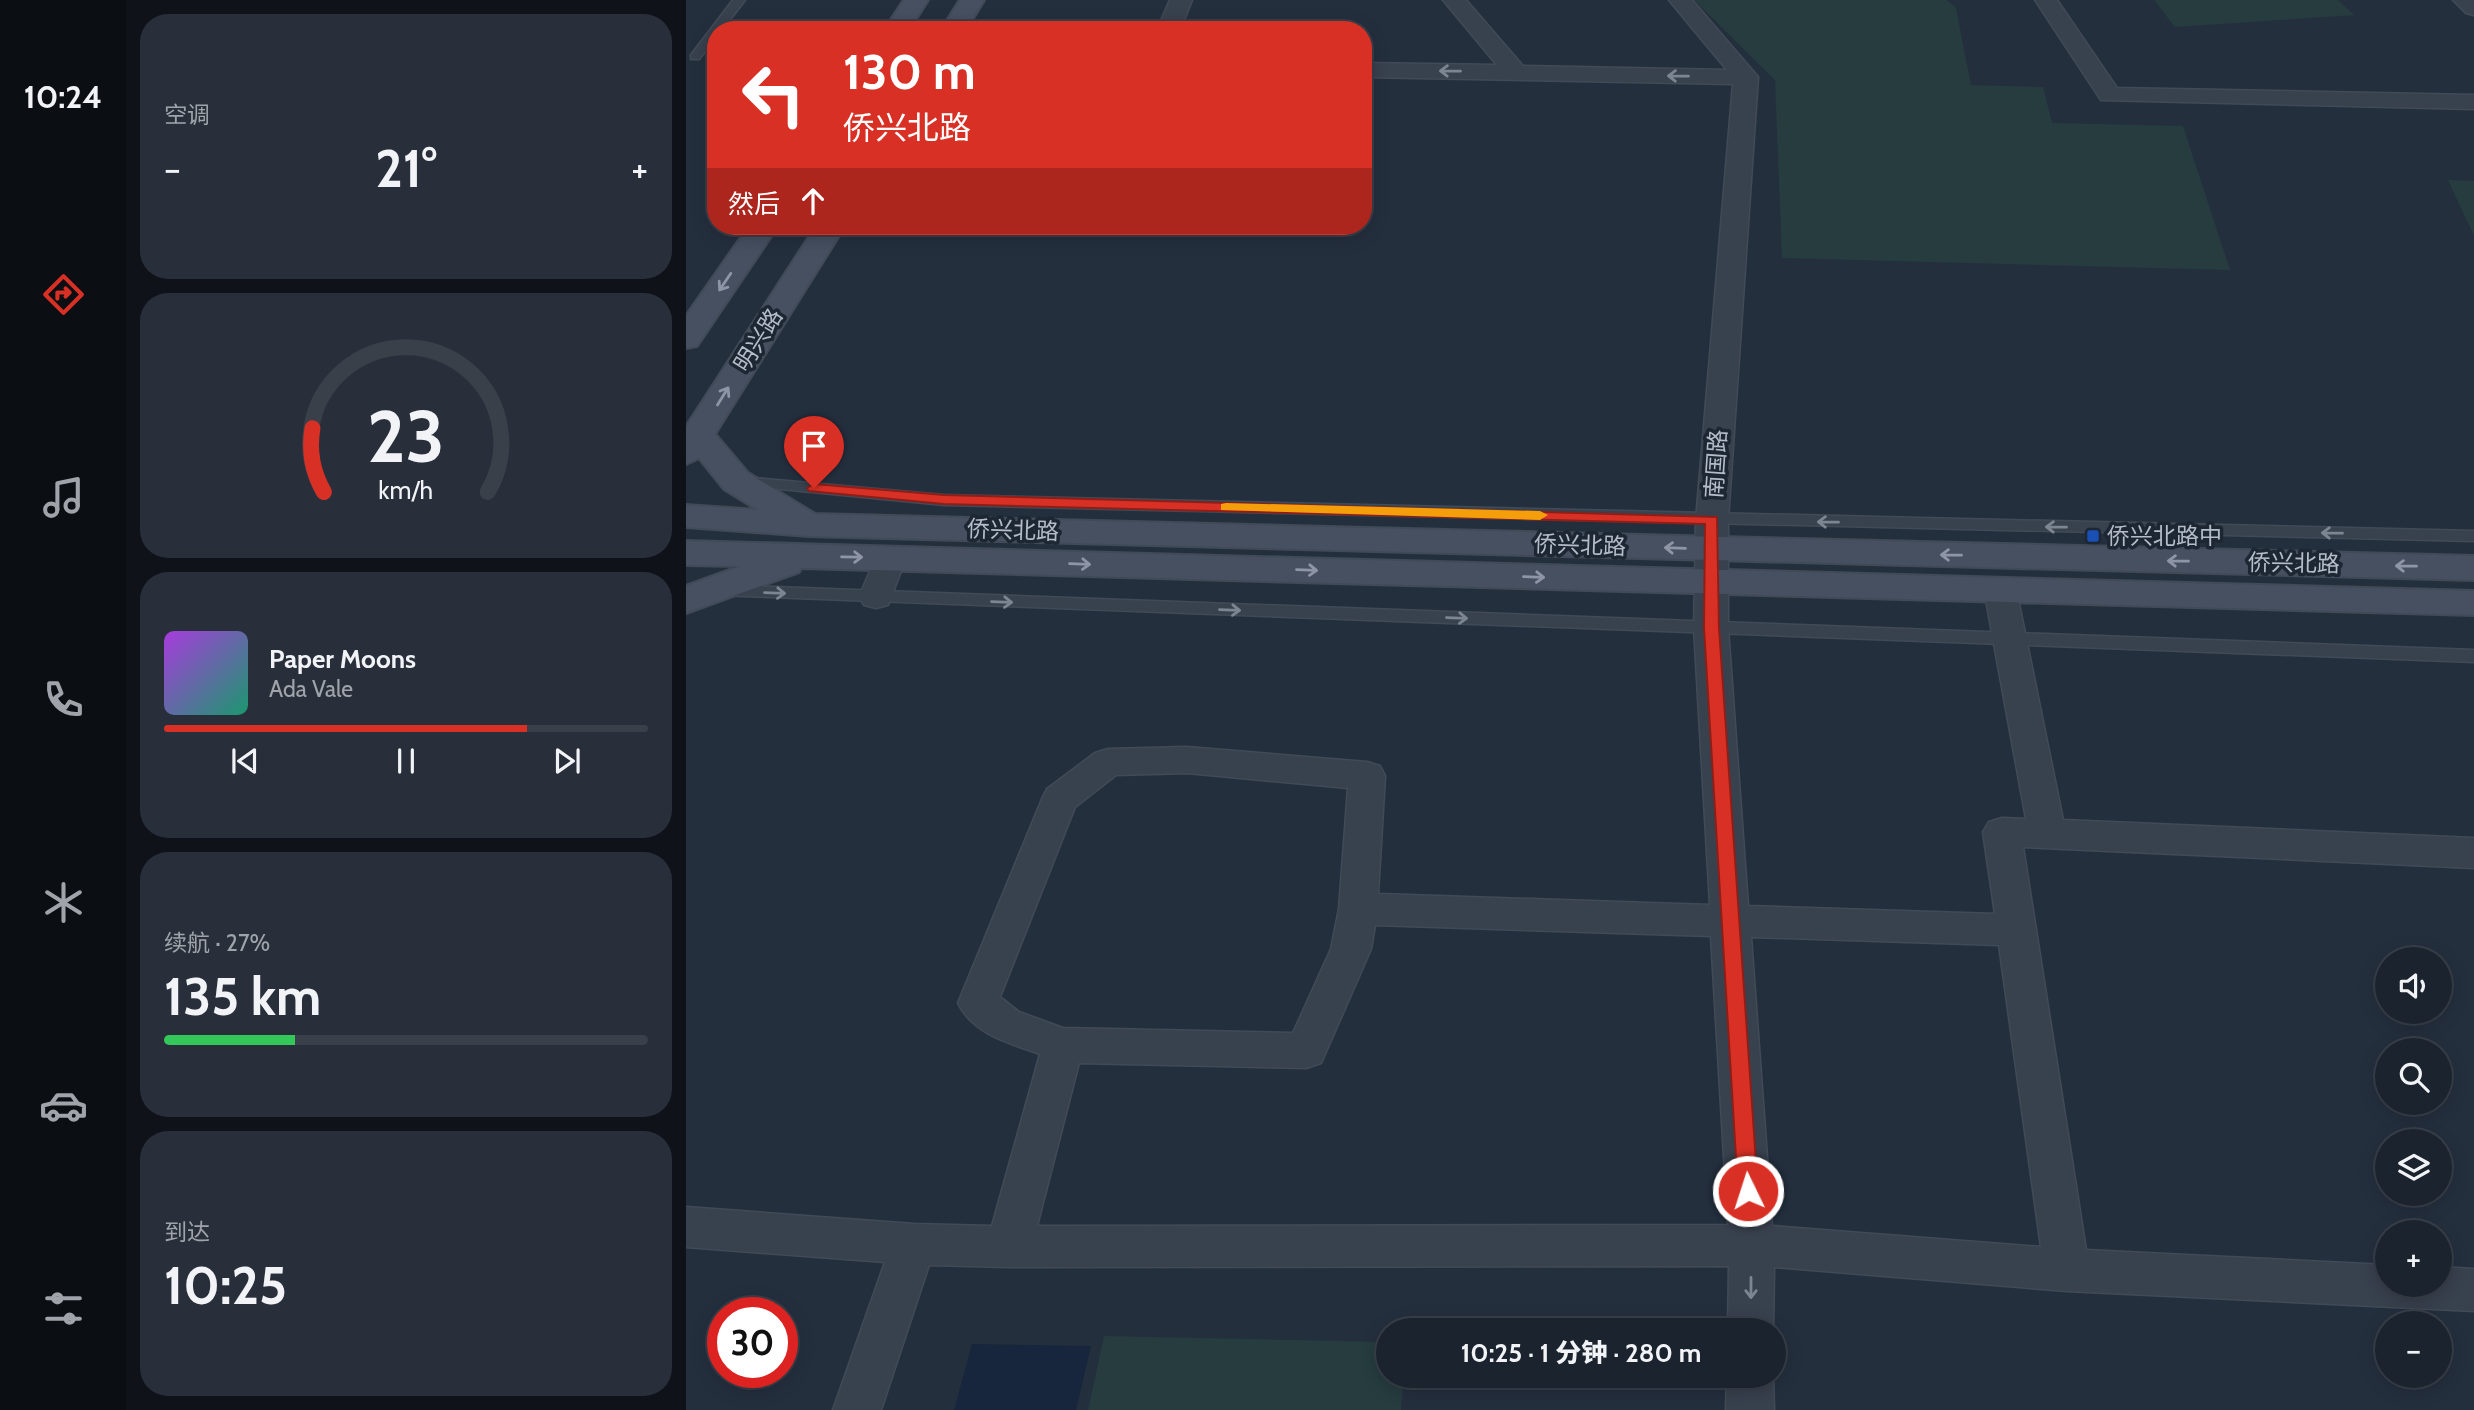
<!DOCTYPE html>
<html lang="zh">
<meta charset="utf-8">
<style>
:root{--surface:#1b232e;--page:#282f3a;--text:#f1f3f6;--muted:#a0a4aa;--line:#39404a;--accent:#d93025}
body{margin:0;font-family:Cabin,"Noto Sans SC",sans-serif;background:var(--page);color:var(--text);height:100vh;display:flex;flex-direction:column;font-size:26px;white-space:nowrap}
*{box-sizing:border-box;margin:0}
p{font-size:23px;color:var(--muted)}
.icon{flex:none;width:38px;height:38px;fill:none;stroke:currentColor;stroke-width:2;stroke-linecap:round;stroke-linejoin:round}
.map{position:relative;flex:1;overflow:hidden}
.side{display:flex;flex-direction:column;gap:14px;padding:14px;background:#0f1319;width:560px}
.side>*{flex:none}
.hud{position:absolute;left:21px;top:21px;width:665px;height:214px;border-radius:28px;box-shadow:0 4px 18px #0003,0 0 0 2px var(--line);background:#d93025;color:#fff;overflow:hidden}
.buttons{position:absolute;left:1689px;top:947px;display:grid;gap:14px}
.buttons a{display:grid;place-items:center;width:77px;height:77px;border-radius:50%;background:var(--surface);box-shadow:0 4px 18px #0003,0 0 0 2px var(--line);font-size:35px}
.speed{position:absolute;left:21px;top:1297px;display:flex;gap:14px;font-size:35px;font-weight:700;text-align:center}
.speed>*{display:grid;place-content:center;width:91px;height:91px;border-radius:50%;background:var(--surface);box-shadow:0 4px 18px #0003,0 0 0 2px var(--line);line-height:1}
.speed .limit{border:10px solid #d22;background:#fff;color:#111}
.pin{position:absolute;display:grid;place-items:center;width:60px;height:60px;color:#fff;margin:-72px -30px;border-radius:50% 50% 50% 0;rotate:-45deg;box-shadow:0 0 7px #0007}
.pin .icon{rotate:45deg}
.me{position:absolute;width:77px;margin:-38px;rotate:356deg;stroke-linejoin:round;filter:drop-shadow(0 0 5px #0008)}
.turn{display:flex;align-items:center;gap:24px;height:147px;padding:0 21px;font-size:32px}
.turn .icon{width:91px;height:91px;stroke-width:2.5}
.turn b{display:block;font-size:49px;line-height:60px}
.then{display:flex;align-items:center;height:66px;padding:0 21px;background:#0003;gap:14px;font-size:26px}
.big{font-size:52px;font-weight:800;line-height:1.1}
.side .card{flex:1;display:flex;flex-direction:column;justify-content:center;gap:10px;min-width:0;padding:0 24px;border-radius:28px;background:var(--page)}
.side .dial{align-items:center;gap:0}
.dial svg{height:182px;overflow:visible;fill:none;stroke:var(--line);stroke-width:7;stroke-linecap:round;text-anchor:middle}
.dial text{fill:var(--text);stroke:none}
.song{display:flex;align-items:center;gap:21px}
.cover{width:84px;height:84px;border-radius:10px;background:linear-gradient(135deg,hsl(280 70% 55%),hsl(160 70% 35%))}
.played{height:7px;border-radius:4px;background:linear-gradient(90deg,var(--accent) 75%,var(--line) 75%)}
.keys{display:flex;justify-content:space-around;direction:ltr}
.heat{display:flex;justify-content:space-between;align-items:center;font-size:38px;direction:ltr}
.charge{height:10px;border-radius:5px;background:linear-gradient(90deg,#34c759 27%,var(--line) 0)}
.trip{position:absolute;left:690px;top:1318px;width:410px;height:70px;border-radius:35px;background:var(--surface);box-shadow:0 4px 18px #0003,0 0 0 2px var(--line);font-weight:800;line-height:70px;text-align:center}
main{display:flex;flex:1;min-height:0}
.tab-bar{display:flex;flex-direction:column;width:126px;justify-content:space-around;align-items:center;background:#0b0e12;color:var(--muted)}
.tab-bar .icon{width:49px;height:49px}
.tab-bar .selected{color:var(--accent)}
.tab-bar b{font-size:32px;color:var(--text)}
.map>svg:first-child{display:block}
</style>
<main>
<nav class="tab-bar">
<b>10:24</b>
<svg class="icon selected" aria-label="directions" viewBox="0 0 24 24"><path d="M12 3l9 9-9 9-9-9zM9 14v-3h6M13 9l2 2-2 2"/></svg>
<svg class="icon" aria-label="music" viewBox="0 0 24 24"><path d="M9 18V5l10-2v13"/><circle cx="6" cy="18" r="3"/><circle cx="16" cy="16" r="3"/></svg>
<svg class="icon" aria-label="phone" viewBox="0 0 24 24"><path d="M5 4h4l2 5-3 2q2 4 5 5l2-3 5 2v4C11 20 4 13 5 4z"/></svg>
<svg class="icon" aria-label="climate" viewBox="0 0 24 24"><path d="M12 3v18M4 7l16 10M4 17L20 7"/></svg>
<svg class="icon" aria-label="car" viewBox="0 0 24 24"><path d="M5 17H2v-5l4-1 3-4h7l3 4 3 1v5h-3M9 17h6M6 11h13"/><circle cx="7" cy="17" r="2"/><circle cx="17" cy="17" r="2"/></svg>
<svg class="icon" aria-label="filters" viewBox="0 0 24 24"><path d="M4 7h16M4 17h16"/><circle cx="9" cy="7" r="2"/><circle cx="15" cy="17" r="2"/></svg>
</nav>
<section class="side">
<div class="card"><p>空调</p>
<div class="heat"><a>−</a><b class="big">21°</b><a>+</a></div>
</div>
<div class="card dial"><svg viewBox="0 0 100 80">
<path d="M14 69A42 42 0 1 1 86 69"/>
<path d="M14 69A42 42 0 0 1 9 41" stroke="#d93025"/>
<text x="50" y="56" font-size="32" font-weight="700">23</text>
<text x="50" y="72" font-size="11">km/h</text>
</svg></div>
<div class="card">
<div class="song"><i class="cover"></i><div><b>Paper Moons</b><p>Ada Vale</p></div></div>
<div class="played"></div>
<div class="keys"><svg class="icon" aria-label="previous" viewBox="0 0 24 24"><path d="M18 5L8 12l10 7zM5 5v14"/></svg><svg class="icon" aria-label="pause" viewBox="0 0 24 24"><path d="M8 5v14M16 5v14"/></svg><svg class="icon" aria-label="next" viewBox="0 0 24 24"><path d="M6 5l10 7-10 7zM19 5v14"/></svg></div>
</div>
<div class="card"><p>续航 · 27%</p><b class="big">135 km</b><div class="charge"></div></div>
<div class="card"><p>到达</p><b class="big">10:25</b></div>
</section>
<div class="map">
<svg width="1788" height="1410" viewBox="0 0 1788 1410">
<rect width="100%" height="100%" fill="#242f3e"/>
<g fill="#263c3f">
<polygon points="1008,0 1261,0 1270,8 1285,85 1357,87 1366,123 1497,126 1544,270 1096,258 1089,80"/>
<polygon points="1468,0 1652,0 1668,15 1489,27"/>
<polygon points="1762,180 1788,181 1788,236"/>
<polygon points="418,1336 702,1342 702,1376 718,1376 715,1410 402,1410"/>
</g>
<polygon fill="#17263c" points="286,1344 405,1346 390,1410 268,1410"/>
<g fill="none" stroke-linecap="round" stroke-linejoin="round">
<defs>
<g id="lane">
<polygon points="47,0 59,0 36,30 30,30 30,38 13,59 5,59 5,55"/>
<polygon points="57,477 258,495 1788,531 1788,541 258,505 52,485 49,482 52,479"/>
<polygon points="35,585 1788,650 1788,662 29,595 27,591"/>
</g>
<g id="street">
<polygon points="484,0 506,0 494,30 471,30"/>
<path d="M757,0H780L837,66L1041,70L983,0H1006L1072,77L1042,520V628L1062,906L1309,914L1297,832L1303,822L1316,818L1340,819L1298,589L1302,581L1314,578L1326,581L1330,589L1377,820L1788,838V868L1337,847L1400,1250L1701,1265V1284H1754V1267L1788,1269V1311L1381,1291L1088,1267L1087,1333V1330H1042L1043,1266L323,1267L243,1265L195,1410H147L199,1262L0,1247V1207L228,1224L306,1226L354,1054C323,1043 287,1034 272,1003L356,799L361,789L409,753L422,749L501,747L681,762L694,766L699,776L692,894L1024,905L1008,628L1010,520L1047,84L677,77V63L811,65ZM501,773L662,788L653,909L645,949L607,1033L377,1028L333,1012L314,997L389,807L430,775ZM689,925L1025,936L1042,1225L351,1226L393,1063L620,1068L635,1063L685,949ZM1065,937L1313,945L1355,1247L1086,1226Z"/>
<polygon points="1349,0 1371,0 1431,88 1788,95 1788,109 1415,100"/>
<polygon points="1767,0 1788,0 1788,15 1780,13"/>
<polygon points="204,547 215,550 220,558 202,605 190,608 178,605 173,597 193,550"/>
<polygon points="1087,1374 1088,1410 1040,1410 1041,1376"/>
</g>
<g id="secondary">
<polygon points="218,0 242,0 223,30 198,30"/>
<polygon points="274,0 298,0 280,30 255,30"/>
<polygon points="63,226 92,226 11,346 0,348 0,316"/>
<polygon points="130,226 159,226 29,434 62,473 129,514 1788,556 1788,580 122,536 0,527 0,505 72,510 38,489 13,458 0,464 0,427"/>
<polygon points="0,541 1788,591 1788,615 115,568 113,572 0,613 0,586 55,566 0,565"/>
</g>
</defs>
<use href="#lane" stroke="#414a57" stroke-width="3"/>
<use href="#street" stroke="#414a57" stroke-width="3"/>
<use href="#secondary" stroke="#414a57" stroke-width="4"/>
<use href="#lane" fill="#38414e" fill-rule="evenodd"/>
<use href="#street" fill="#38414e" fill-rule="evenodd"/>
<use href="#secondary" fill="#465061" fill-rule="evenodd"/>
</g>
<defs><path id="oneway-shaft" d="M-6 0H5M1.5-3L5.5 0L1.5 3" fill="none" stroke-width="1.6" stroke-linecap="round" stroke-linejoin="round" transform="scale(1.75)"/></defs>
<g stroke="#7c8592">
<use href="#oneway-shaft" transform="translate(764 71) rotate(-179)"/>
<use href="#oneway-shaft" transform="translate(992 76) rotate(-179)"/>
<use href="#oneway-shaft" transform="translate(1142 522) rotate(-179)"/>
<use href="#oneway-shaft" transform="translate(1370 527) rotate(-179)"/>
<use href="#oneway-shaft" transform="translate(1646 533) rotate(-179)"/>
<use href="#oneway-shaft" transform="translate(89 593) rotate(2)"/>
<use href="#oneway-shaft" transform="translate(316 602) rotate(2)"/>
<use href="#oneway-shaft" transform="translate(544 610) rotate(2)"/>
<use href="#oneway-shaft" transform="translate(771 618) rotate(2)"/>
<use href="#oneway-shaft" transform="translate(1065 1288) rotate(90)"/>
</g>
<g stroke="#8e96a5">
<use href="#oneway-shaft" transform="translate(39 282) rotate(124)"/>
<use href="#oneway-shaft" transform="translate(37 396) rotate(-58)"/>
<use href="#oneway-shaft" transform="translate(989 548) rotate(-178)"/>
<use href="#oneway-shaft" transform="translate(1265 555) rotate(-179)"/>
<use href="#oneway-shaft" transform="translate(166 557) rotate(1)"/>
<use href="#oneway-shaft" transform="translate(1492 561) rotate(-179)"/>
<use href="#oneway-shaft" transform="translate(394 564) rotate(2)"/>
<use href="#oneway-shaft" transform="translate(1720 566) rotate(-179)"/>
<use href="#oneway-shaft" transform="translate(621 570) rotate(2)"/>
<use href="#oneway-shaft" transform="translate(848 577) rotate(2)"/>
</g>
<polygon fill="#d93025" stroke="#8d1f18" stroke-width="2" points="128,484 258,495 1031,517 1033,628 1072,1191 1069,1198 1062,1200 1055,1198 1052,1191 1018,628 1019,524 258,504 123,491 121,488"/>
<polygon fill="#f59e0b" points="540,503 854,511 862,515 854,520 535,510 535,504"/>
<rect fill="#1a4fb4" stroke="#1d2633" stroke-width="2.5" x="1400" y="529" width="14" height="14" rx="3.5"/>
<g text-anchor="middle" dominant-baseline="central" stroke-width="7" stroke-linejoin="round" paint-order="stroke">
<g font-size="23" fill="#b4bcc9" stroke="#1d2633">
<text transform="translate(72 340) rotate(-58)">明兴路</text>
<text transform="translate(1030 464) rotate(-86)">南国路</text>
<text transform="translate(327 530) rotate(2)">侨兴北路</text>
<text transform="translate(894 545) rotate(2)">侨兴北路</text>
<text transform="translate(1608 563) rotate(1)">侨兴北路</text>
</g>
<g font-size="23" fill="#b4bcc9" stroke="#1d2633" text-anchor="start">
<text x="1421" y="536">侨兴北路中</text>
</g>
</g>
</svg>
<div class="buttons">
<a><svg class="icon" aria-label="sound" viewBox="0 0 24 24"><path d="M4 9h4l5-4v14l-5-4H4zM17 9q2 3 0 6"/></svg></a>
<a><svg class="icon" aria-label="search" viewBox="0 0 24 24"><circle cx="10" cy="10" r="6"/><path d="M15 15l6 6"/></svg></a>
<a><svg class="icon" aria-label="layers" viewBox="0 0 24 24"><path d="M12 4l9 5-9 5-9-5zM3 14l9 5 9-5"/></svg></a>
<a>+</a>
<a>−</a>
</div>
<div class="speed"><div class="limit">30</div></div>
<div class="pin" style="left:128px;top:488px;background:#d93025"><svg class="icon" aria-label="arrive" viewBox="0 0 24 24"><path d="M6 21V4h12l-3 4 3 4H6"/></svg></div>
<svg class="me" style="left:1062px;top:1191px" viewBox="-20 -20 40 40"><circle r="17" fill="#d93025" stroke="#fff" stroke-width="3"/><path d="M0-11L8 9 0 5-8 9z" fill="#fff"/></svg>
<div class="trip">10:25 · 1 分钟 · 280 m</div>
<div class="hud">
<div class="turn"><svg class="icon" aria-label="left" viewBox="0 0 24 24"><path d="M17 20v-9H6M10 6l-5 5 5 5"/></svg><div><b>130 m</b>侨兴北路</div></div>
<div class="then">然后<svg class="icon" aria-label="ahead" viewBox="0 0 24 24"><path d="M12 20V5M6 11l6-6 6 6"/></svg></div>
</div>
</div>
</main>
